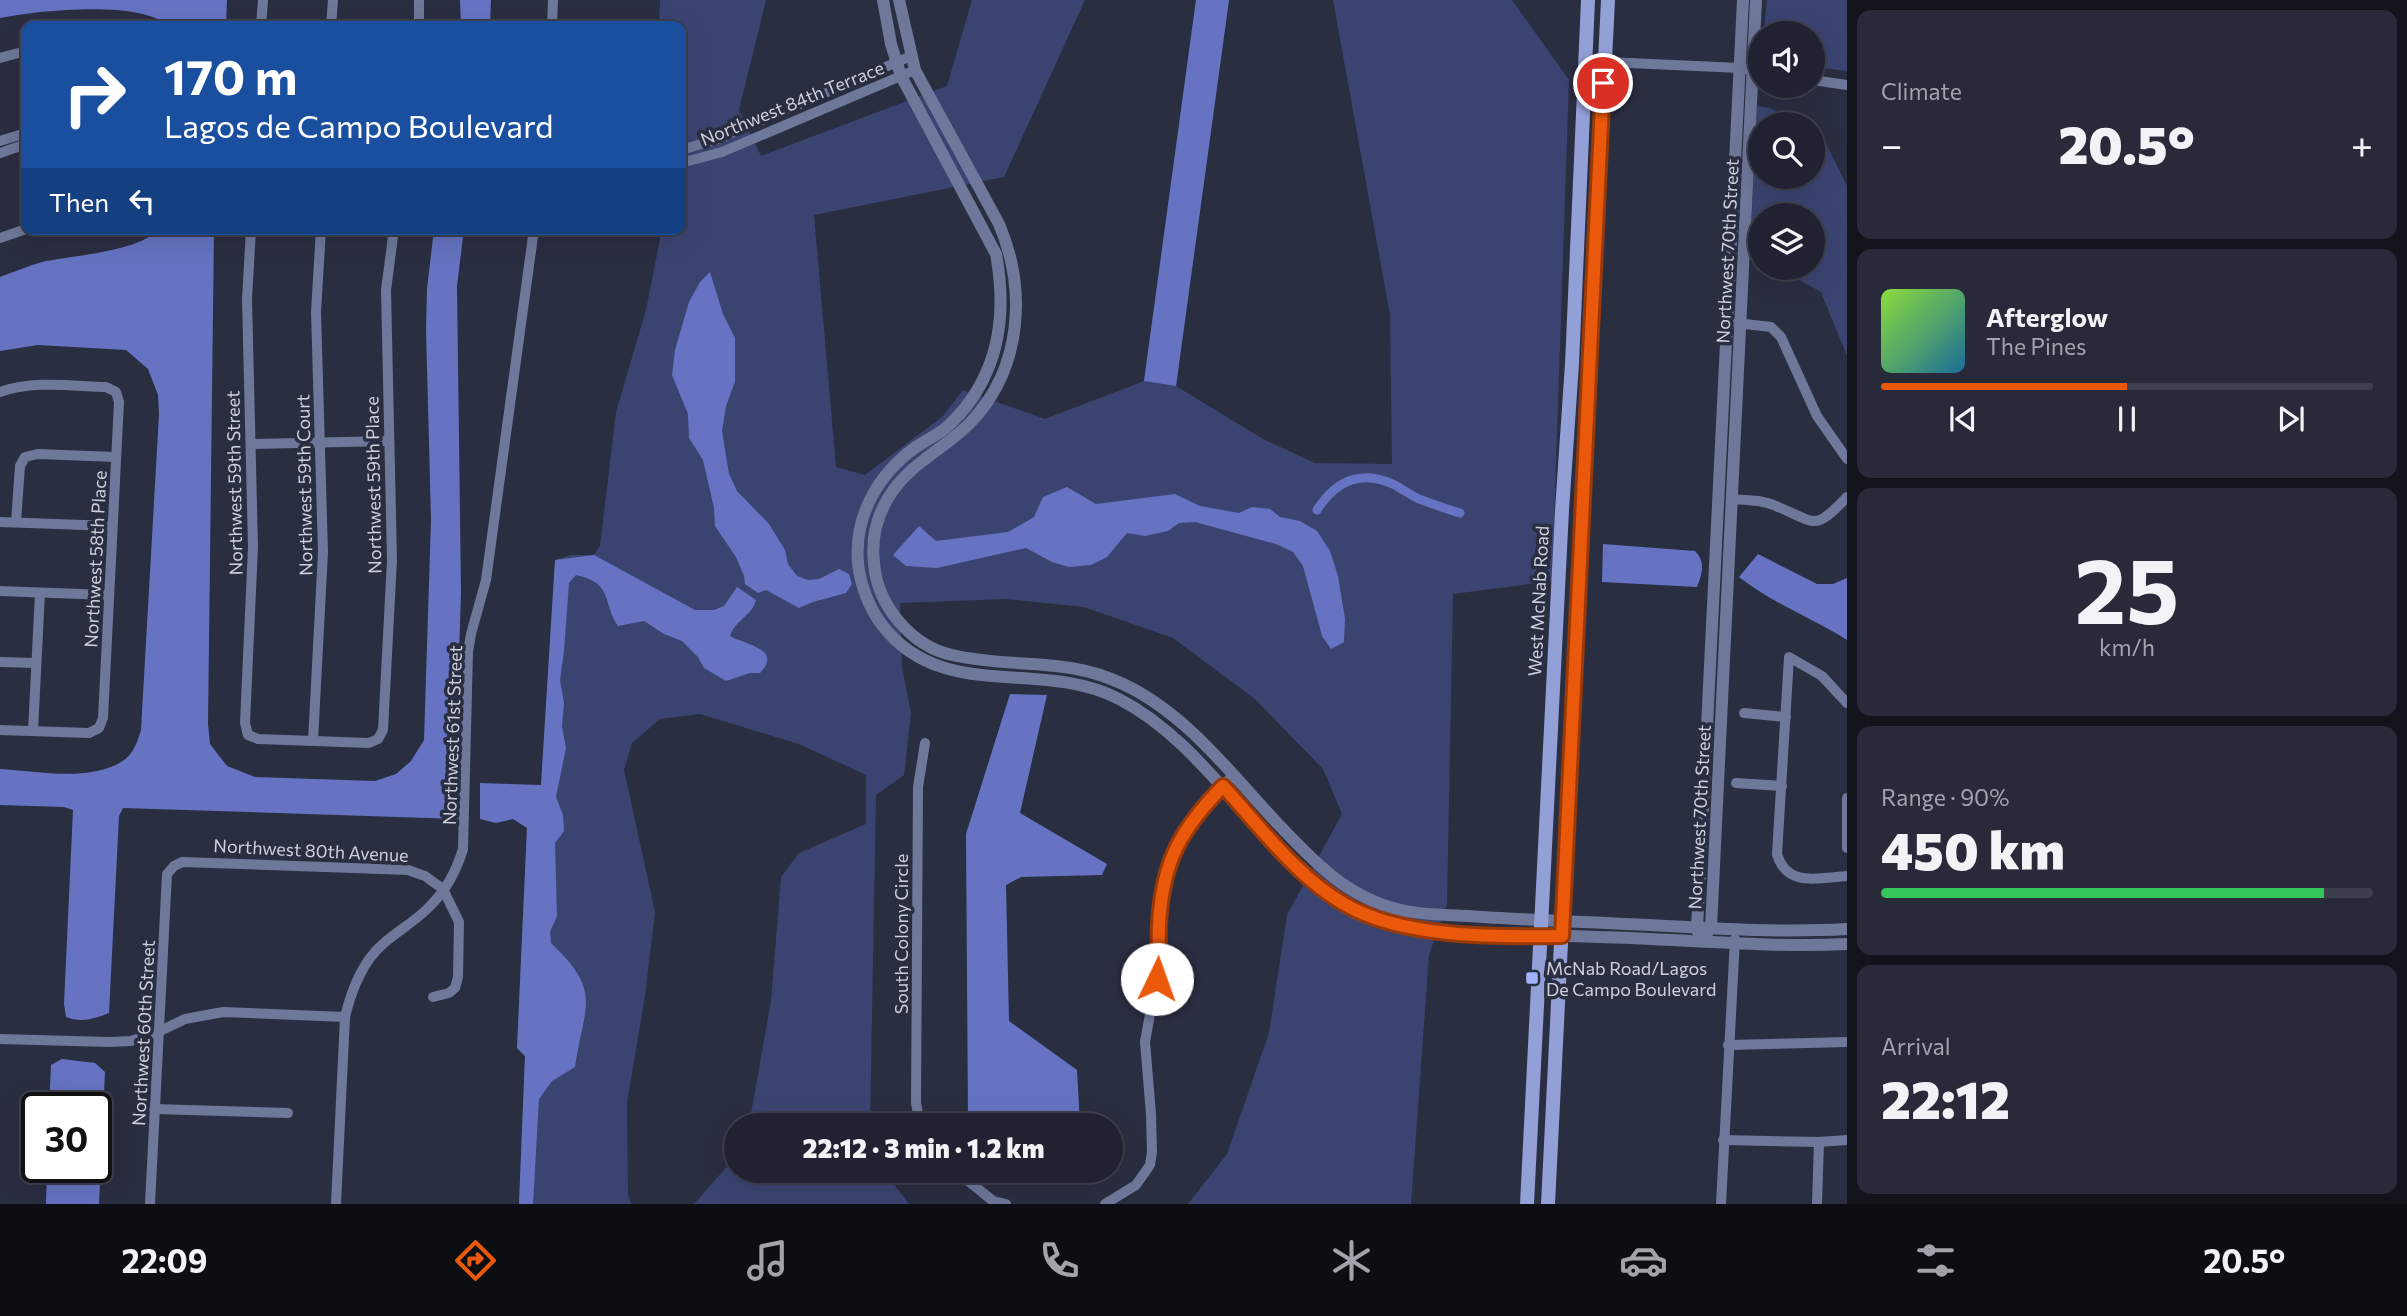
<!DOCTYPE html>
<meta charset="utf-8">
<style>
:root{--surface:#202231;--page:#282a39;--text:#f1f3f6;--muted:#a2a4ab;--line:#3d3f4d;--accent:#ea580c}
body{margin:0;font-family:Commissioner,sans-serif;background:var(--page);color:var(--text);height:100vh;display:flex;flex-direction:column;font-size:26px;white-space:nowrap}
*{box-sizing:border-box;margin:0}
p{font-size:23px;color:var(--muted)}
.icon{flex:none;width:38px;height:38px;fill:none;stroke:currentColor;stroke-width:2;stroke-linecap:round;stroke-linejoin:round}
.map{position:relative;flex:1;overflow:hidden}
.sheet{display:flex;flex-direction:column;gap:10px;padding:10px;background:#12131b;width:560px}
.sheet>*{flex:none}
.top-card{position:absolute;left:21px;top:21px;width:665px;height:214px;border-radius:14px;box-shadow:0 7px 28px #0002,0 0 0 2px var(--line);background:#1a4fa0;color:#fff;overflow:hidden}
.buttons{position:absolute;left:1748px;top:21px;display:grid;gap:14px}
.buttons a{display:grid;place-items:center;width:77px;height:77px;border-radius:50%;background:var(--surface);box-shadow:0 7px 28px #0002,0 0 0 2px var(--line);font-size:35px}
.speed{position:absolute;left:21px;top:1092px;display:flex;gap:14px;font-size:35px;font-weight:700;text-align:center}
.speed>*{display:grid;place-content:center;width:91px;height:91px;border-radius:50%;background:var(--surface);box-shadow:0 7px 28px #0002,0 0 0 2px var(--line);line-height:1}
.speed .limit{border:4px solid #111;border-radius:10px;background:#fff;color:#111}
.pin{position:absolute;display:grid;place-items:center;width:60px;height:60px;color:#fff;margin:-30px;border:4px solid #fff;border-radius:50%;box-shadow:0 2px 7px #0007}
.me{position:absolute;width:77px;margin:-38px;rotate:3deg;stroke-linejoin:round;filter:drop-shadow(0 0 5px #0008)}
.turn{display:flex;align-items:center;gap:24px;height:147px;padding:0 28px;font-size:32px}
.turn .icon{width:91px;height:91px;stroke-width:2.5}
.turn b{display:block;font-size:49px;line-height:60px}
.then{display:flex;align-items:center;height:66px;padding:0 28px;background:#0003;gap:14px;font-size:26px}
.big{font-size:52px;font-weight:800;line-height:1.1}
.sheet .card{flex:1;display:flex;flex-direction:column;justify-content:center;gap:10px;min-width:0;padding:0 24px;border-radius:14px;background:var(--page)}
.sheet .dial{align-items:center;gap:0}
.dial b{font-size:91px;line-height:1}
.song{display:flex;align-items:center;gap:21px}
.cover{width:84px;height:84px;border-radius:10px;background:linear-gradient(135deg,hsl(90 70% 55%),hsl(200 70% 35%))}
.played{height:7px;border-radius:4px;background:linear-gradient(90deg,var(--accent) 50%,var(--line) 50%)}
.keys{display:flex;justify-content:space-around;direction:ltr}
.heat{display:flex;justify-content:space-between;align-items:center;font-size:38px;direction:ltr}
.charge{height:10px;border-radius:5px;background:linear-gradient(90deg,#34c759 90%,var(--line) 0)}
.trip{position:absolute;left:724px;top:1113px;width:399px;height:70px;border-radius:35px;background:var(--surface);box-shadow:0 7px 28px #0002,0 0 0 2px var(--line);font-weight:800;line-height:70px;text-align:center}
.menu{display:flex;height:112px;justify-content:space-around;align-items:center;background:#0d0e14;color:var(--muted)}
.menu .icon{width:49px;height:49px}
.menu .on{color:var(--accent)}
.menu b{font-size:32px;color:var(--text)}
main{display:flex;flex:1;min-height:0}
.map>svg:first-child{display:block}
</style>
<main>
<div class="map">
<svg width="1847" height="1204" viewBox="0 0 1847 1204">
<rect width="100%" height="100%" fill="#2a2e41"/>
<g fill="#3b4471">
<polygon points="660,0 766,0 739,110 761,156 947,86 972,0 1085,0 1004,177 814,215 836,467 865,475 942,417 963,390 1045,419 1144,381 1196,0 1229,0 1176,386 1263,439 1315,463 1392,464 1390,315 1333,0 1512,0 1569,80 1552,581 1453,594 1447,903 1429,955 1411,1204 1188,1204 1227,1154 1269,1033 1287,915 1342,814 1323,769 1255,699 1173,638 1084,607 1005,599 900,603 902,667 911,713 904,775 876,795 870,1125 749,1125 771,1001 781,877 799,853 866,824 866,775 799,744 700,714 660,719 632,743 624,770 655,912 645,996 627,1103 628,1195 631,1204 519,1204 525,1056 517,1048 527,827 541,785 555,560 571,555 594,555 600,546 616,412 646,310 662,229 681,229 681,26 659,26"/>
<polygon points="1767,0 1847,0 1847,71 1813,67 1813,33 1764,33"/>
<polygon points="1757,106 1770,108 1801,124 1760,124 1760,177 1813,177 1813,130 1822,135 1847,186 1847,356 1821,292 1778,268 1813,268 1813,215 1760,215 1760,258 1750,252"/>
<polygon points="737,1155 737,1171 884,1171 909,1204 694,1204"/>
</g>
<g fill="#6573c2">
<path d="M0,0H227L226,26H167C144,0 39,10 0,18Z"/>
<polygon points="460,0 491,0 490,26 461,26"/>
<polygon points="1196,0 1229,0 1176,386 1144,381"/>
<path d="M157,229H214L208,724L210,744L227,766L255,777L375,781L396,774L411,761L424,740L431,519L426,330L427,289L434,229H464L457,286L461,593L455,781L458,819L123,808L119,816L109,1013C95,1019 80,1023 66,1017L64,1004L73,810L64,807L0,805V769C37,771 87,782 121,762C133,755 137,743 141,730L159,414L158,395L148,369L126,350L38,345L0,351V277C14,272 28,266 42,262C69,256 144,251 157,229Z"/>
<polygon points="710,272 723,314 735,338 735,382 726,406 722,431 729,474 737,491 769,524 785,550 788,564 797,576 808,580 819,579 839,569 849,574 852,584 846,593 813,602 799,608 766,590 758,593 745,584 744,576 736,557 715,526 714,508 703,460 689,438 688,414 672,375 675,350 689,302 700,282"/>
<polygon points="1067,487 1096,504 1175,494 1200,506 1239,513 1252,507 1270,509 1280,517 1300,521 1317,531 1330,551 1338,576 1345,619 1344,642 1331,649 1322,636 1303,566 1293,552 1276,544 1195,522 1179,523 1168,531 1145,536 1127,533 1107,557 1091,565 1069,567 1052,562 1026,548 937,568 906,566 893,555 919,526 936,541 1008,532 1034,517 1043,497"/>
<path d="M1603,544L1695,551C1706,562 1702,574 1697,587L1602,582Z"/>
<path d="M1758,554L1817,584H1833L1847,578V640C1812,618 1772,603 1739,577Z"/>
<path d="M594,555L695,610H714L724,606L737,587L756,600C752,616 735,620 730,636C746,645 783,649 760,673H750L726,681L704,668L698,657L682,641L664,634L644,621L618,626C602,603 614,583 576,575L569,583L564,651L560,680L564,703L562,726L566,748L556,797L563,815L564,831L555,843L557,916L550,932L551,943C603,992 584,1005 575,1067L552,1081L539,1099L533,1204H519L525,1056L517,1048L527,828L513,819L496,823L480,819V783L541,785L555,560Z"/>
<polygon points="1010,694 1047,695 1020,813 1107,864 1102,875 1021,877 1006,885 1009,1021 1077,1070 1080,1125 995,1125 968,1119 966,834"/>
<polygon points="62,1059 95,1063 105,1072 99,1204 46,1204 47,1167 96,1167 96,1108 49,1108 51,1065"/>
</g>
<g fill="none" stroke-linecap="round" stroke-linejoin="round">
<path stroke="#6573c2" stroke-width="9" d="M1317,510C1336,480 1362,469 1395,485C1403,490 1411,495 1419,499C1433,504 1446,509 1460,513"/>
<g stroke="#6f779a" stroke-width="10">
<polyline points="261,26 263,0"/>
<polyline points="331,26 333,0"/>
<polyline points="419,26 419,0"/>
<polyline points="552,26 553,0"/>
<polyline points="0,58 26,51"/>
<polyline points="1585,61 1740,68 1760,71"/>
<polyline points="1813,80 1847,85"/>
<polyline points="0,141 26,133"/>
<polyline points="681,150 718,139 911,56"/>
<polyline points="0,153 26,144"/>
<polyline points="681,163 722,152 915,70"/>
<polyline points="251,229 247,299 253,547 245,723 248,735 258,739 369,743 378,739 383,730 392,560 386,290 394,229"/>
<polyline points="0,238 26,229"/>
<polyline points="1736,323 1771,327 1781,337 1817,416 1847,459"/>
<path d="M0,392C33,380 71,386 106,387L116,392L119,402L103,718L99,728L89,733L0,730"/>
<polyline points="251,444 388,441"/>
<path d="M1732,499C1747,500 1763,500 1776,506C1816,522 1813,533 1847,497"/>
<polyline points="0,522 112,526"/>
<polyline points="16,522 20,466 25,457 38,454 116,457"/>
<polyline points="0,591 108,595"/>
<polyline points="0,662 36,663"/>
<path d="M1847,703L1822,676L1789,657L1777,854C1787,888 1819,878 1847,876"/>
<polyline points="1744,713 1786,717"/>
<polyline points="33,731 40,593"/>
<polyline points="313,741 323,552 316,312 321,229"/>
<polyline points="1736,783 1782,786"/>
<polyline points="1847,798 1847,848"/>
<polyline points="0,1039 109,1042 131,1041 158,1032 185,1019 223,1012 345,1017"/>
<polyline points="1728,1045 1847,1042"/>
<polyline points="154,1109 288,1113"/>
<polyline points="920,1125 916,1103 918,787 925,743"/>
<polyline points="1723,1140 1819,1142 1847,1140"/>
<polyline points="956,1171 993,1201 1006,1204"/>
<polyline points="150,1204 167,874 174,866 182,862 408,870 425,876 443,889 459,922 458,977 455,988 449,993 433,997"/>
<path d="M336,1204L345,1017C350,996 357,976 370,958C386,936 413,925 431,905C446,890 457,869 463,849L468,652L471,634L486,580L534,229"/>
<polyline points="1105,1204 1136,1185 1150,1165 1152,1152 1151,1114 1145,1042 1159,964 1159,922 1168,867 1178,841 1193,818 1233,775"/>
<polyline points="1721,1204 1735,939"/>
<polyline points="1817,1204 1819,1142"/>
</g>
<g stroke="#6f779a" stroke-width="12">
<path d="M883,0L891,44L901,76L996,254C1008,319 998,380 947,427C938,435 926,440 916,447C878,474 854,516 858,563C860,584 869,608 882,625C943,704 1040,658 1119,699C1226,754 1277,895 1395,925C1417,931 1440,931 1463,933C1508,935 1553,935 1598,937C1682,939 1764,948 1847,944"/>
<path d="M899,0L915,70L999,224C1027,290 1022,368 971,422C957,437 940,447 924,460C890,485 869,520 874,563C877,605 911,646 952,655C1011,669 1064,656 1123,684C1187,714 1231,774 1279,825C1315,863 1348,898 1401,910C1423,915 1446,915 1469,916C1507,919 1544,920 1582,922C1671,925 1759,934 1847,929"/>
<polyline points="1707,933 1711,928 1756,0"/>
<polyline points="1699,935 1697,928 1743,0"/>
</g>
<g stroke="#939fd7" stroke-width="14">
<polyline points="1527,1204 1562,510 1572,364 1588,0"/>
<polyline points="1548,1204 1608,0"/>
</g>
</g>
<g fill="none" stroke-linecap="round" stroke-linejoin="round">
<defs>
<path id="route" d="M1157,979C1160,961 1158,943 1159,925C1162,863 1180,830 1223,786C1259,826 1299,879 1346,905C1403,938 1496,937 1562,936L1603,83"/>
</defs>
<use href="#route" stroke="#983908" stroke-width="18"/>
<use href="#route" stroke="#ea580c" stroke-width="12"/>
</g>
<rect fill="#a2b2fd" stroke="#2a2e41" stroke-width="2.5" x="1525" y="971" width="14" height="14" rx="3.5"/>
<g text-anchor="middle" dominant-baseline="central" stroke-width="7" stroke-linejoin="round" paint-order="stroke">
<g font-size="18" fill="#ced1dd" stroke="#2a2e41">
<text transform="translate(792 103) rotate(-22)">Northwest 84th Terrace</text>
<text transform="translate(1727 251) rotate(-87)">Northwest 70th Street</text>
<text transform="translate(234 483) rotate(-91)">Northwest 59th Street</text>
<text transform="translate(304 485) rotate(-91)">Northwest 59th Court</text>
<text transform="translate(373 485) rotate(-91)">Northwest 59th Place</text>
<text transform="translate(95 559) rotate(-87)">Northwest 58th Place</text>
<text transform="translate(1538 601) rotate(-87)">West McNab Road</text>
<text transform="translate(452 735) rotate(-88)">Northwest 61st Street</text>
<text transform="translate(1699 817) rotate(-87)">Northwest 70th Street</text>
<text transform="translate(311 850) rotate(3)">Northwest 80th Avenue</text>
<text transform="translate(901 934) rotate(-90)">South Colony Circle</text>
<text transform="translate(143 1033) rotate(-87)">Northwest 60th Street</text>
</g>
<g font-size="18" fill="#ced1dd" stroke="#2a2e41" text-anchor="start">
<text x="1546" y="968">McNab Road/Lagos<tspan x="1546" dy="21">De Campo Boulevard</tspan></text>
</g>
</g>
</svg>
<div class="buttons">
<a><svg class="icon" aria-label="sound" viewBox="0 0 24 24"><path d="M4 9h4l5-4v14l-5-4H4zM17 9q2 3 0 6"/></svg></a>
<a><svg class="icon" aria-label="search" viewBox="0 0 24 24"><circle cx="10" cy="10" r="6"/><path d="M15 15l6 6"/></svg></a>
<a><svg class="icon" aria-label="layers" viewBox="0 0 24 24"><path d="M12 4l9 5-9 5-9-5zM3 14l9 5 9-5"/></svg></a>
</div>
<div class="speed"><div class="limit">30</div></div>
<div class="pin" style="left:1603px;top:83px;background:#d93025"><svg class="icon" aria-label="arrive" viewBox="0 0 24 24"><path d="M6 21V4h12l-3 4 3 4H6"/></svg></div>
<svg class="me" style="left:1157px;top:979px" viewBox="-20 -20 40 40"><circle r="19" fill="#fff"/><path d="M0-13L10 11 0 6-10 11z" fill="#ea580c"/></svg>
<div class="trip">22:12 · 3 min · 1.2 km</div>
<div class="top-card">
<div class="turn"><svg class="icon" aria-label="right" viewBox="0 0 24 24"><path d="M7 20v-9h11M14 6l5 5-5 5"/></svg><div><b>170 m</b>Lagos de Campo Boulevard</div></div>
<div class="then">Then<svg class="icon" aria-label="left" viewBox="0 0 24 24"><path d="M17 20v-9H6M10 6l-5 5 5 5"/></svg></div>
</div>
</div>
<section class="sheet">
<div class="card"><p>Climate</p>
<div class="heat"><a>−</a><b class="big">20.5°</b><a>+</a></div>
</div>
<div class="card">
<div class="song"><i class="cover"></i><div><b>Afterglow</b><p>The Pines</p></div></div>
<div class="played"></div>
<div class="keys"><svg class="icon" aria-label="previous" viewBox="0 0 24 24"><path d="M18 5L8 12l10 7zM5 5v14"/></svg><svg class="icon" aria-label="pause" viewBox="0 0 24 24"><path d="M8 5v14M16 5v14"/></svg><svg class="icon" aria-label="next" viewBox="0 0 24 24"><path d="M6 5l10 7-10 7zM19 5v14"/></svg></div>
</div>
<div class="card dial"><b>25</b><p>km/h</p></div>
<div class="card"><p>Range · 90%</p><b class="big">450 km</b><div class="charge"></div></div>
<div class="card"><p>Arrival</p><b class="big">22:12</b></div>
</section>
</main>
<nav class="menu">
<b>22:09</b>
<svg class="icon on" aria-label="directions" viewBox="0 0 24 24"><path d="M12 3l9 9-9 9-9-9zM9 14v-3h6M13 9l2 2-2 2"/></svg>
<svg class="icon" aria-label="music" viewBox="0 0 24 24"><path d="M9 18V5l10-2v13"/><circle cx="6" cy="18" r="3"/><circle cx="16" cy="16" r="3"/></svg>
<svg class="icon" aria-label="phone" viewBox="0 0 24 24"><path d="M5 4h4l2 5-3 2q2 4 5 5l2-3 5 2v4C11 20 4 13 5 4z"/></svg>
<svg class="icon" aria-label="climate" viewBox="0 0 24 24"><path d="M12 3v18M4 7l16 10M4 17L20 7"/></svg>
<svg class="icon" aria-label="car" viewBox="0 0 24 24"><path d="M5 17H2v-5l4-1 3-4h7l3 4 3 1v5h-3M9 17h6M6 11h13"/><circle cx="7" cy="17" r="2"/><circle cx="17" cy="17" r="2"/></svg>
<svg class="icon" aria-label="filters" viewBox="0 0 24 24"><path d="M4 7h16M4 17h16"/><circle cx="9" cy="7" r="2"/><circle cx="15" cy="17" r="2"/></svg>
<b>20.5°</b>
</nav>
